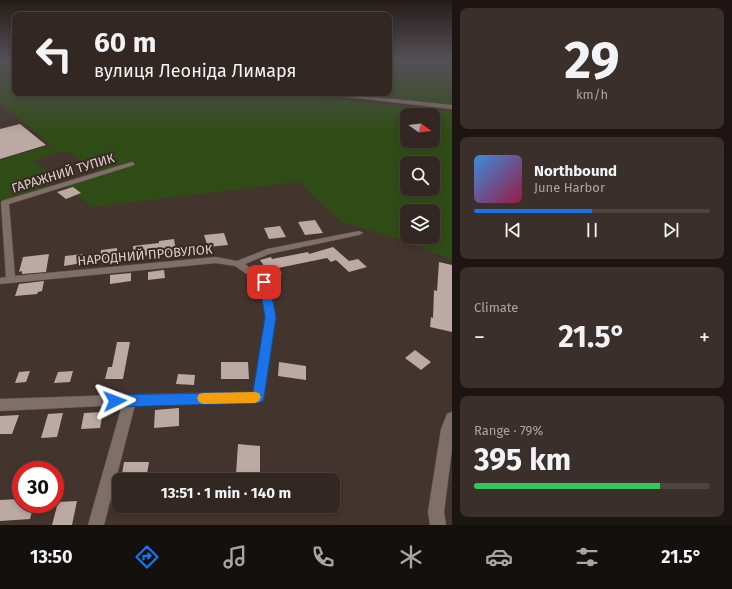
<!DOCTYPE html>
<meta charset="utf-8">
<style>
:root{--surface:#322722;--page:#3a2f2a;--text:#f1f3f6;--muted:#a8a5a5;--line:#4d4440;--accent:#1a73e8}
body{margin:0;font-family:"Fira Sans",sans-serif;background:var(--page);color:var(--text);height:100vh;display:flex;flex-direction:column;font-size:15px;white-space:nowrap}
*{box-sizing:border-box;margin:0}
p{font-size:13px;color:var(--muted)}
.icon{flex:none;width:22px;height:22px;fill:none;stroke:currentColor;stroke-width:2;stroke-linecap:round;stroke-linejoin:round}
.map{position:relative;flex:1;overflow:hidden}
.drawer{display:flex;flex-direction:column;gap:8px;padding:8px;background:#1c1513;width:280px}
.drawer>*{flex:none}
.hud{position:absolute;left:12px;top:12px;width:380px;height:84px;border-radius:8px;box-shadow:0 2px 6px #0003,0 0 0 1px var(--line);background:#322722;color:var(--text);overflow:hidden}
.needle{width:26px;rotate:104deg}
.tools{position:absolute;left:400px;top:108px;display:grid;gap:8px}
.tools a{display:grid;place-items:center;width:40px;height:40px;border-radius:8px;background:var(--surface);box-shadow:0 2px 6px #0003,0 0 0 1px var(--line);font-size:20px}
.speed{position:absolute;left:12px;top:461px;display:flex;gap:8px;font-size:20px;font-weight:700;text-align:center}
.speed>*{display:grid;place-content:center;width:52px;height:52px;border-radius:50%;background:var(--surface);box-shadow:0 2px 6px #0003,0 0 0 1px var(--line);line-height:1}
.speed .limit{border:6px solid #d22;background:#fff;color:#111}
.pin{position:absolute;display:grid;place-items:center;width:34px;height:34px;color:#fff;margin:-17px;border-radius:8px;box-shadow:0 2px 6px #0006}
.me{position:absolute;width:44px;margin:-22px;rotate:87deg;stroke-linejoin:round;filter:drop-shadow(0 0 3px #0008)}
.turn{display:flex;align-items:center;gap:14px;height:84px;padding:0 16px;font-size:18px}
.turn .icon{width:52px;height:52px;stroke-width:2.5}
.turn b{display:block;font-size:28px;line-height:34px}
.big{font-size:30px;font-weight:700;line-height:1.1}
.drawer .tile{flex:1;display:flex;flex-direction:column;justify-content:center;gap:6px;min-width:0;padding:0 14px;border-radius:8px;background:var(--page)}
.drawer .dial{align-items:center;gap:0}
.dial b{font-size:52px;line-height:1}
.song{display:flex;align-items:center;gap:12px}
.cover{width:48px;height:48px;border-radius:6px;background:linear-gradient(135deg,hsl(210 70% 55%),hsl(340 70% 35%))}
.played{height:4px;border-radius:2px;background:linear-gradient(90deg,var(--accent) 50%,var(--line) 50%)}
.keys{display:flex;justify-content:space-around;direction:ltr}
.heat{display:flex;justify-content:space-between;align-items:center;font-size:22px;direction:ltr}
.charge{height:6px;border-radius:3px;background:linear-gradient(90deg,#34c759 79%,var(--line) 0)}
.trip{position:absolute;left:112px;top:473px;width:228px;height:40px;border-radius:8px;background:var(--surface);box-shadow:0 2px 6px #0003,0 0 0 1px var(--line);font-weight:700;line-height:40px;text-align:center}
.tabs{display:flex;height:64px;justify-content:space-around;align-items:center;background:#14100e;color:var(--muted)}
.tabs .icon{width:28px;height:28px}
.tabs .selected{color:var(--accent)}
.tabs b{font-size:18px;color:var(--text)}
main{display:flex;flex:1;min-height:0}
.map>svg:first-child{display:block}
</style>
<main>
<div class="map">
<svg width="452" height="525" viewBox="0 0 452 525">
<rect width="100%" height="100%" fill="#43342e"/>
<g fill="#2f4c16" fill-rule="evenodd">
<polygon points="389,60 452,60 452,106 331,93 389,93"/>
<path d="M0,62L15,63V93H280L452,111V260L402,240L341,222L299,182L92,207L65,186L100,174L96,168L65,151L33,161L63,180L0,203V160L51,145L0,103ZM407,115H433V141H407ZM407,163H433V189H407ZM407,211H433V237H407Z"/>
</g>
<g fill="#bca9a3">
<polygon points="20,124 46,145 0,159 0,129"/>
<polygon points="73,187 81,193 66,199 57,192"/>
<polygon points="315,220 323,233 305,235 298,222"/>
<polygon points="280,226 286,237 269,239 264,228"/>
<polygon points="224,233 228,245 208,247 204,235"/>
<polygon points="174,239 176,252 133,257 133,246 159,243 159,241"/>
<polygon points="333,247 349,261 358,259 367,267 349,272 336,260 331,262 327,258 278,268 282,274 271,276 260,260 271,257 272,259 308,252 309,254"/>
<polygon points="117,248 117,258 100,260 101,250"/>
<polygon points="49,254 46,272 22,274 22,271 19,272 23,257"/>
<polygon points="83,254 82,263 64,266 65,256"/>
<polygon points="439,262 452,265 452,332 430,327 431,317 433,318 434,290 437,291"/>
<polygon points="164,270 165,278 148,280 148,272"/>
<polygon points="131,273 131,281 110,284 110,275"/>
<polygon points="44,281 42,291 38,292 37,294 15,296 19,284"/>
<polygon points="117,342 130,342 123,379 105,379 108,367 112,367"/>
<polygon points="415,350 431,362 421,370 405,358"/>
<polygon points="221,362 248,362 249,379 221,379"/>
<polygon points="279,362 306,366 306,380 278,376"/>
<polygon points="30,371 26,382 15,383 19,372"/>
<polygon points="73,371 70,382 54,383 58,372"/>
<polygon points="178,374 195,375 194,385 176,384"/>
<polygon points="179,408 179,426 154,428 155,410"/>
<polygon points="103,412 100,428 81,429 84,413"/>
<polygon points="63,413 57,437 41,438 48,414"/>
<polygon points="19,415 12,434 0,434 0,416"/>
<polygon points="238,444 260,446 260,476 236,474"/>
<polygon points="124,462 149,462 146,480 121,480"/>
<polygon points="21,499 21,504 34,504 30,519 0,521 0,500"/>
<polygon points="77,501 72,525 52,525 58,502"/>
</g>
<g fill="none" stroke-linecap="round" stroke-linejoin="round">
<defs>
<g id="minor">
<polygon points="319,93 334,93 452,105 452,109 321,94"/>
<polygon points="132,162 134,163 134,165 9,204 15,276 216,257 237,261 267,249 359,231 363,233 359,235 269,254 245,264 269,282 276,317 264,397 262,401 258,402 135,405 104,525 88,525 122,405 0,411 0,399 147,394 253,392 266,317 260,283 235,266 216,263 0,284 0,278 6,277 1,203 2,201"/>
<polygon points="452,412 452,449 444,512 446,525 430,525 428,512 441,429 447,414"/>
</g>
</defs>
<use href="#minor" stroke="#5e514d" stroke-width="1"/>
<use href="#minor" fill="#806f69" fill-rule="evenodd"/>
</g>
<linearGradient id="sky" x2="0" y2="1"><stop stop-color="#251d19"/><stop offset="0.45" stop-color="#555057"/><stop offset="1" stop-color="#555057" stop-opacity="0"/></linearGradient>
<rect width="452" height="134" fill="url(#sky)"/>
<polygon fill="#1a73e8" stroke="#114b97" points="264,278 269,282 276,317 264,397 263,401 258,403 115,407 111,405 109,401 111,397 115,395 253,392 265,317 259,282"/>
<polygon fill="#f59e0b" points="255,392 259,393 261,397 259,401 255,403 203,404 199,402 197,398 199,394 203,393"/>
<g text-anchor="middle" dominant-baseline="central" stroke-width="4" stroke-linejoin="round" paint-order="stroke">
<g font-size="13" fill="#d9cfcc" stroke="#382924">
<text transform="translate(63 173) rotate(-17)">ГАРАЖНИЙ ТУПИК</text>
<text transform="translate(145 255) rotate(-5)">НАРОДНИЙ ПРОВУЛОК</text>
</g>
</g>
</svg>
<div class="tools">
<a><svg class="needle" viewBox="-14 -14 28 28"><path d="M0-13l5 13h-10z" fill="#e53935"/><path d="M0 13l5-13h-10z" fill="#a8a5a5"/></svg></a>
<a><svg class="icon" aria-label="search" viewBox="0 0 24 24"><circle cx="10" cy="10" r="6"/><path d="M15 15l6 6"/></svg></a>
<a><svg class="icon" aria-label="layers" viewBox="0 0 24 24"><path d="M12 4l9 5-9 5-9-5zM3 14l9 5 9-5"/></svg></a>
</div>
<div class="speed"><div class="limit">30</div></div>
<div class="pin" style="left:264px;top:282px;background:#d93025"><svg class="icon" aria-label="arrive" viewBox="0 0 24 24"><path d="M6 21V4h12l-3 4 3 4H6"/></svg></div>
<svg class="me" style="left:115px;top:401px" viewBox="-20 -20 40 40"><path d="M0-17L14 15 0 8-14 15z" fill="#1a73e8" stroke="#fff" stroke-width="4"/></svg>
<div class="trip">13:51 · 1 min · 140 m</div>
<div class="hud">
<div class="turn"><svg class="icon" aria-label="left" viewBox="0 0 24 24"><path d="M17 20v-9H6M10 6l-5 5 5 5"/></svg><div><b>60 m</b>вулиця Леоніда Лимаря</div></div>
</div>
</div>
<section class="drawer">
<div class="tile dial"><b>29</b><p>km/h</p></div>
<div class="tile">
<div class="song"><i class="cover"></i><div><b>Northbound</b><p>June Harbor</p></div></div>
<div class="played"></div>
<div class="keys"><svg class="icon" aria-label="previous" viewBox="0 0 24 24"><path d="M18 5L8 12l10 7zM5 5v14"/></svg><svg class="icon" aria-label="pause" viewBox="0 0 24 24"><path d="M8 5v14M16 5v14"/></svg><svg class="icon" aria-label="next" viewBox="0 0 24 24"><path d="M6 5l10 7-10 7zM19 5v14"/></svg></div>
</div>
<div class="tile"><p>Climate</p>
<div class="heat"><a>−</a><b class="big">21.5°</b><a>+</a></div>
</div>
<div class="tile"><p>Range · 79%</p><b class="big">395 km</b><div class="charge"></div></div>
</section>
</main>
<nav class="tabs">
<b>13:50</b>
<svg class="icon selected" aria-label="directions" viewBox="0 0 24 24"><path d="M12 3l9 9-9 9-9-9zM9 14v-3h6M13 9l2 2-2 2"/></svg>
<svg class="icon" aria-label="music" viewBox="0 0 24 24"><path d="M9 18V5l10-2v13"/><circle cx="6" cy="18" r="3"/><circle cx="16" cy="16" r="3"/></svg>
<svg class="icon" aria-label="phone" viewBox="0 0 24 24"><path d="M5 4h4l2 5-3 2q2 4 5 5l2-3 5 2v4C11 20 4 13 5 4z"/></svg>
<svg class="icon" aria-label="climate" viewBox="0 0 24 24"><path d="M12 3v18M4 7l16 10M4 17L20 7"/></svg>
<svg class="icon" aria-label="car" viewBox="0 0 24 24"><path d="M5 17H2v-5l4-1 3-4h7l3 4 3 1v5h-3M9 17h6M6 11h13"/><circle cx="7" cy="17" r="2"/><circle cx="17" cy="17" r="2"/></svg>
<svg class="icon" aria-label="filters" viewBox="0 0 24 24"><path d="M4 7h16M4 17h16"/><circle cx="9" cy="7" r="2"/><circle cx="15" cy="17" r="2"/></svg>
<b>21.5°</b>
</nav>
